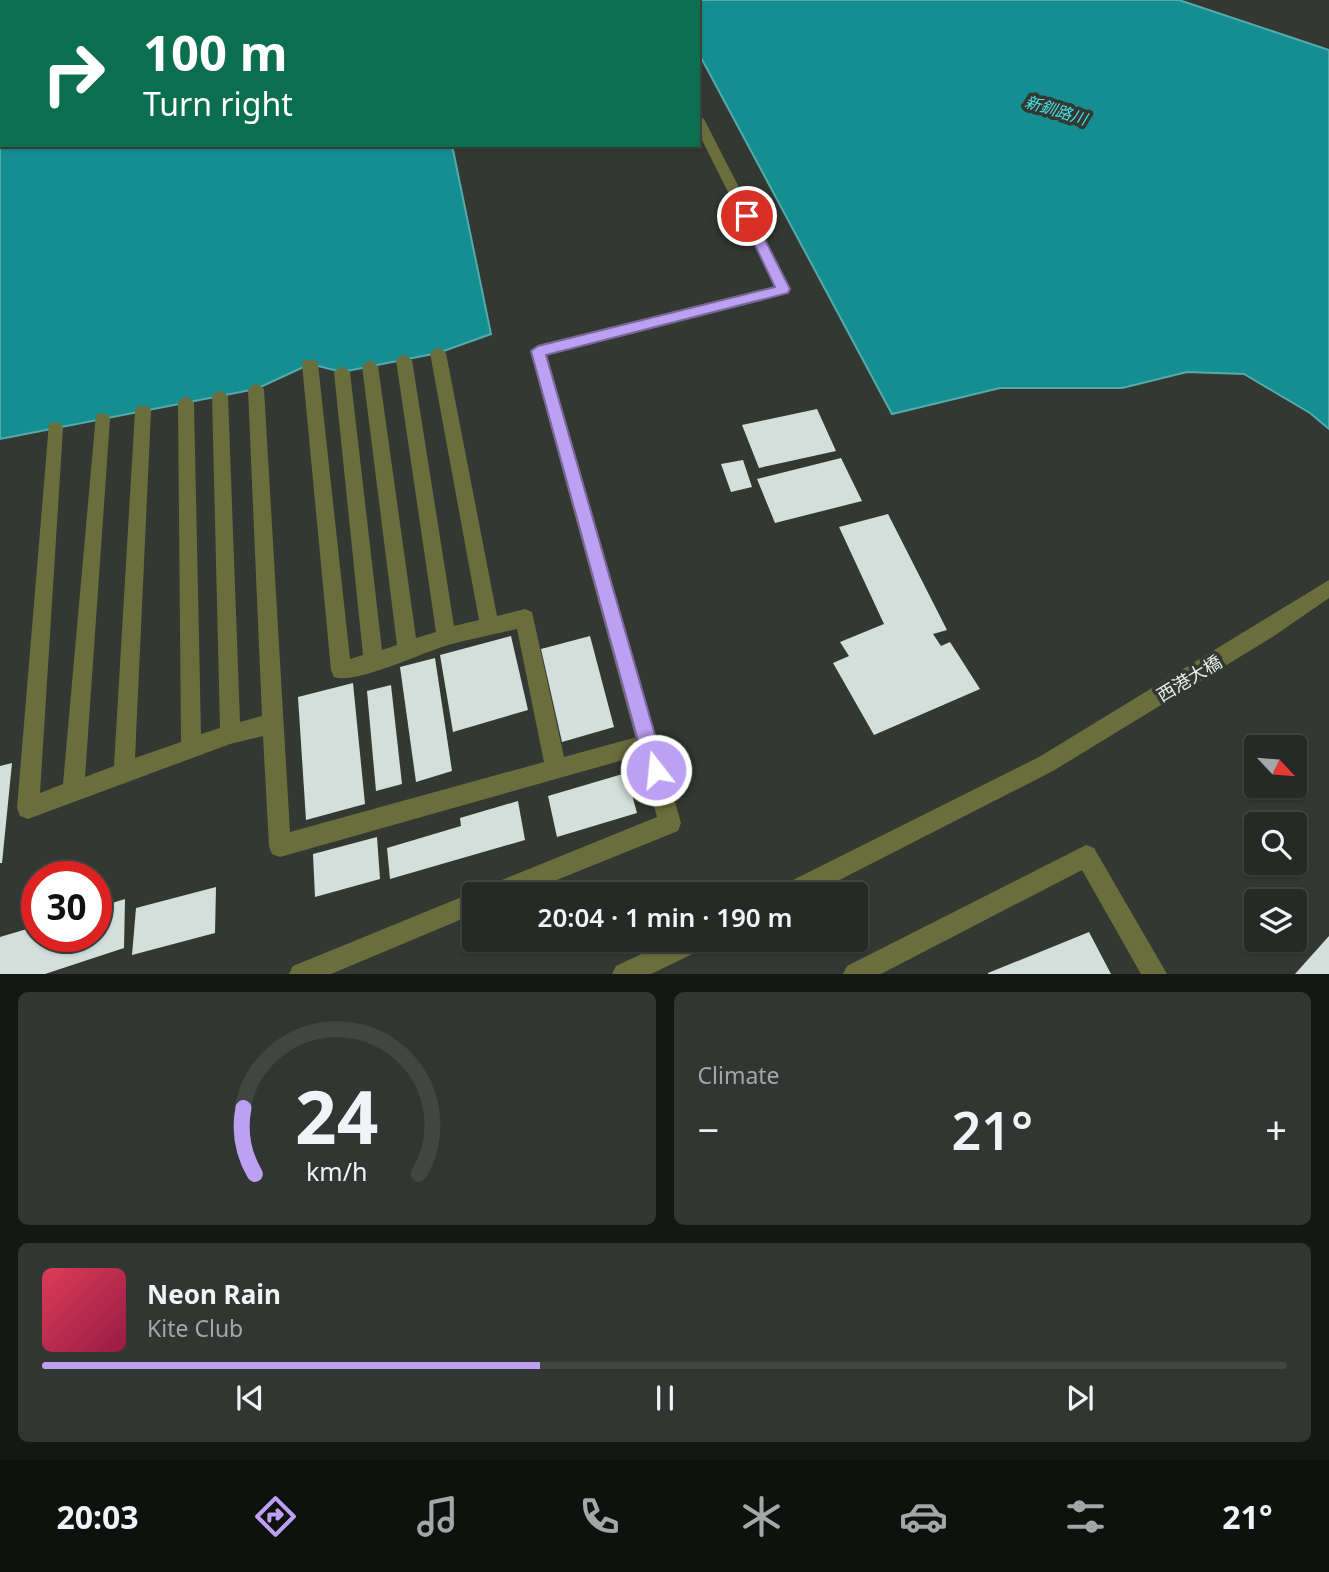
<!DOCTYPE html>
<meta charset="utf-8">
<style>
:root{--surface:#262a26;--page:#323632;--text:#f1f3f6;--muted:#a4a7a7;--line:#424643;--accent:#bca0f2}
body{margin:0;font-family:"Noto Sans","Noto Sans JP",sans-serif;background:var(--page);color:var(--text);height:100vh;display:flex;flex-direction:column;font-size:26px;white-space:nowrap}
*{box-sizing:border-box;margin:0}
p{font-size:23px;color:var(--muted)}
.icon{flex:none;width:38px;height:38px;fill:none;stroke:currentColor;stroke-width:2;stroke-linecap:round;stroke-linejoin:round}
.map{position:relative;height:974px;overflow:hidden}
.details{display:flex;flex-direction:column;gap:18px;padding:18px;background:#151715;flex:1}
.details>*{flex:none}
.top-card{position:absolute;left:0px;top:0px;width:700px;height:147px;box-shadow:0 2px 5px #0004,0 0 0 2px var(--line);background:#0b6e4f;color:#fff;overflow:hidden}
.needle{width:46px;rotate:116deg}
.buttons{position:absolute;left:1244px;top:735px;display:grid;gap:14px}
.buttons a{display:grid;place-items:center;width:63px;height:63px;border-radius:7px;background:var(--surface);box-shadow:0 2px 5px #0004,0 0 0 2px var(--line);font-size:35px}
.speed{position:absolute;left:21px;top:861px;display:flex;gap:14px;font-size:35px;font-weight:700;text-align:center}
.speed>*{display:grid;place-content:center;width:91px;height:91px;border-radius:50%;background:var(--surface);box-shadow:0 2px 5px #0004,0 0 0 2px var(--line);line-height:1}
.speed .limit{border:10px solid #d22;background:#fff;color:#111}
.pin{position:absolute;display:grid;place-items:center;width:60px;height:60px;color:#fff;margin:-30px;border:4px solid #fff;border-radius:50%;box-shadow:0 2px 7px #0007}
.me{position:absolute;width:77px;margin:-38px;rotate:344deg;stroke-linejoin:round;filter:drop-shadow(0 0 5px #0008)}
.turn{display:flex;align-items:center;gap:24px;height:147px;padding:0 28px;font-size:32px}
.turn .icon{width:91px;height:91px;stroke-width:2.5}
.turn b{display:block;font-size:49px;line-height:60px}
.big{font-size:52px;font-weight:600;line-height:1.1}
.details .card{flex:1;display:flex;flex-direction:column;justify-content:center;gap:10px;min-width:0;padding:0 24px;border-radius:10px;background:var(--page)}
.details .dial{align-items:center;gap:0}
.dial svg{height:182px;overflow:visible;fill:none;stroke:var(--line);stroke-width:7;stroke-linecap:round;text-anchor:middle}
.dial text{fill:var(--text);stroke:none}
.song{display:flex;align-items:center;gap:21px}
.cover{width:84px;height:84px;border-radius:10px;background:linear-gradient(135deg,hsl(350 70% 55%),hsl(340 70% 35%))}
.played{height:7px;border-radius:4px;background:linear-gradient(90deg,var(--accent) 40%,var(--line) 40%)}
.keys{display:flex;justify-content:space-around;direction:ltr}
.heat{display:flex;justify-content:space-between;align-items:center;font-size:38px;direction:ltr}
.details .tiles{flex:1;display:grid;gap:18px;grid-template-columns:1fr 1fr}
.card:last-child{grid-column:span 2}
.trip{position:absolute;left:462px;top:882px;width:406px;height:70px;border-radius:7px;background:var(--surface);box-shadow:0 2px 5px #0004,0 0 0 2px var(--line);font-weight:600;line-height:70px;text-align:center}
.tabs{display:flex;height:112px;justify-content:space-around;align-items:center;background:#0f110f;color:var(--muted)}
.tabs .icon{width:49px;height:49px}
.tabs .active{color:var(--accent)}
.tabs b{font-size:32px;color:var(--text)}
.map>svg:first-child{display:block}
</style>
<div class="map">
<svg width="1329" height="974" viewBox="0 0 1329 974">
<rect width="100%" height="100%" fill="#333832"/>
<g fill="#148e91" stroke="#54abac" stroke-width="2">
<polygon points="0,0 423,0 2,2 2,145 452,145 491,334 438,353 342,372 310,364 256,389 0,439"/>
<polygon points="670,0 1179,0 1329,50 1329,429 1310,413 1244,374 1187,372 1122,388 1000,388 892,414 698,52 698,2"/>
</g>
<g fill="#d3dfda">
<polygon points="817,409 836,451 759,468 742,425"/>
<polygon points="841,458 862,501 775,523 757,479"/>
<polygon points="743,460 752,487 731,492 721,464"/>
<polygon points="888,514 947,630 933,634 941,646 950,642 980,689 874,735 833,663 849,656 840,642 884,624 839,527"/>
<polygon points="511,636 528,710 453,732 440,655"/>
<polygon points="590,636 614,727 562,742 541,649"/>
<polygon points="435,658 452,771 416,782 400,667"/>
<polygon points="353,683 365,804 306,820 298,697"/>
<polygon points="391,685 402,784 376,791 367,691"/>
<polygon points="12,763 2,863 0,863 0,766"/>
<polygon points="626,773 637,813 557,837 548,796"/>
<polygon points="518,801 525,840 390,879 387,848 461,826 460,818"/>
<polygon points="377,837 380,879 315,897 313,854"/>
<polygon points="216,887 215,933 132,955 136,908"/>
<polygon points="125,899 124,948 45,974 0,974 0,937 37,926 37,936 96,936 96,908"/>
<polygon points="1089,932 1111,974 988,974 988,973"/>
<polygon points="1329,936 1329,974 1295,974"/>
</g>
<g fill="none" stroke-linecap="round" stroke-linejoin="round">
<path fill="#6a6e3d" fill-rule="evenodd" d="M438,347L446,353L497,616L525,609L532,612L564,757L648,734L655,737L658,744L655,751L280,857L272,854L269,846L263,736L230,744L28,819L20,816L17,808L49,423H61L63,428L40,793L63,784L96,414H108L110,419L85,777L114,766L135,411L137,406H149L151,411L135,758L181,742L178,402L186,396L194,402L201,734L220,728L212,396L220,390L228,396L240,722L262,716L248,389L256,383L264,389L290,832L544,762L517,629C494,634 471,639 448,645C424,652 355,685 334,677L331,670L302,364L304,360H316L318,364L350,659L363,655L334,372L342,366L350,372L382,650L397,645L362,366L370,360L378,366L416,638L436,632L396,360L404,354L412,360L454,626L479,620L430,353Z"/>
<g fill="#6a6e3d" fill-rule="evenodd">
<polygon points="632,0 644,0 644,2 633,2"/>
<polygon points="698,115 704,119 791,289 789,293 547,355 681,823 678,831 522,894 484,894 487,886 657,817 530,351 538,345 775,286 698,132"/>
<polygon points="1086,845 1094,848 1167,974 1141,974 1082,870 881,974 843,974 847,966"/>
<polygon points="474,892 480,894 474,894 474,914 331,974 289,974 293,966"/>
</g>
<g fill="#6a6e3d" fill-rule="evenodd">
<polygon points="1329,580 1329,598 1274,636 1053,771 812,894 778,894 781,886 1039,757"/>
<polygon points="671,940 709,940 705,948 651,974 612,974 616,966"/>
</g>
</g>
<polygon fill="#bca0f2" stroke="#7a689d" stroke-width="2" points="747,212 753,216 790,289 788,293 546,355 665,770 663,777 656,780 649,777 646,770 531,351 538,346 775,287 741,216"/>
<g text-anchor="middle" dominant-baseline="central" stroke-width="7" stroke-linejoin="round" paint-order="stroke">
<g font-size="16" font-style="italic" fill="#45e1e5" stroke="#333832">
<text transform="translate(1056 110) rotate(17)">新釧路川</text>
</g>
<g font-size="18" fill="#eaeeea" stroke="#333832">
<text transform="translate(1189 678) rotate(-31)">西港大橋</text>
</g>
</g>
</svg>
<div class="buttons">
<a><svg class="needle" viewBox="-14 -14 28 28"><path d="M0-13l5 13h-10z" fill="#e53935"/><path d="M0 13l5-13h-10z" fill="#a4a7a7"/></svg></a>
<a><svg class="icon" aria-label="search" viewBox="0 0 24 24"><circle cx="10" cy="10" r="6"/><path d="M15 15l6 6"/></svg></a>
<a><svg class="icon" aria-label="layers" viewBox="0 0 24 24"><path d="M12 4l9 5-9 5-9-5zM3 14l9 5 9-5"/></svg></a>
</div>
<div class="speed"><div class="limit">30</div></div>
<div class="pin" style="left:747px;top:216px;background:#d93025"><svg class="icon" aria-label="arrive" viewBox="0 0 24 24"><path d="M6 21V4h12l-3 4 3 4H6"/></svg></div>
<svg class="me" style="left:656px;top:770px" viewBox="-20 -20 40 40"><circle r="17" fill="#bca0f2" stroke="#fff" stroke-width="3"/><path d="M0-11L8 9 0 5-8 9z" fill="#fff"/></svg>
<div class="trip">20:04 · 1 min · 190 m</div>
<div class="top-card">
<div class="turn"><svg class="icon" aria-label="right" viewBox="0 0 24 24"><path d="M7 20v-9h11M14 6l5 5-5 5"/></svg><div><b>100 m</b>Turn right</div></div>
</div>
</div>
<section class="details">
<div class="tiles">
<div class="card dial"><svg viewBox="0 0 100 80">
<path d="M14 69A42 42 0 1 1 86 69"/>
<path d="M14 69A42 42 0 0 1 9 40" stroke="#bca0f2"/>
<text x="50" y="56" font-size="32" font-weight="700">24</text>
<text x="50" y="72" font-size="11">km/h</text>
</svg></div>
<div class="card"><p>Climate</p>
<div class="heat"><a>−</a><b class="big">21°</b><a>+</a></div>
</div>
<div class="card">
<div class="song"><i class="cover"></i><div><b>Neon Rain</b><p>Kite Club</p></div></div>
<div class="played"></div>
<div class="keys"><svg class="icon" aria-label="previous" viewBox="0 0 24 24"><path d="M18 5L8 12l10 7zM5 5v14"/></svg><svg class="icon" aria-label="pause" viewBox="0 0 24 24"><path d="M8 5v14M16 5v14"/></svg><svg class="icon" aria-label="next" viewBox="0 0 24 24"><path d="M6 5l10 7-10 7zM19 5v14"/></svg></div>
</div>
</div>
</section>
<nav class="tabs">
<b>20:03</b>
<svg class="icon active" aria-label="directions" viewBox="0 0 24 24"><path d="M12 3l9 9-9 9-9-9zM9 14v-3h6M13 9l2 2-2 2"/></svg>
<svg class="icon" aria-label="music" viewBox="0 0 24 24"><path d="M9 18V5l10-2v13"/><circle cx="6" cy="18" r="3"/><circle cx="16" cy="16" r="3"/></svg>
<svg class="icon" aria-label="phone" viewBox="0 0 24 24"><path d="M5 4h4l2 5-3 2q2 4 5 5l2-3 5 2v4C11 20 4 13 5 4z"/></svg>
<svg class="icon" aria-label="climate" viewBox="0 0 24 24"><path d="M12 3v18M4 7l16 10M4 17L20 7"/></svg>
<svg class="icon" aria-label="car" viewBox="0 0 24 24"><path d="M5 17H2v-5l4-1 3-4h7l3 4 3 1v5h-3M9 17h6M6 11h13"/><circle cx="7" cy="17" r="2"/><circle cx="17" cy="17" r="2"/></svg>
<svg class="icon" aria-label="filters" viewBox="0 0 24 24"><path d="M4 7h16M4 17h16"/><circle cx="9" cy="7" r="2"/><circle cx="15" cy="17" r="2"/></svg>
<b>21°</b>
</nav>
